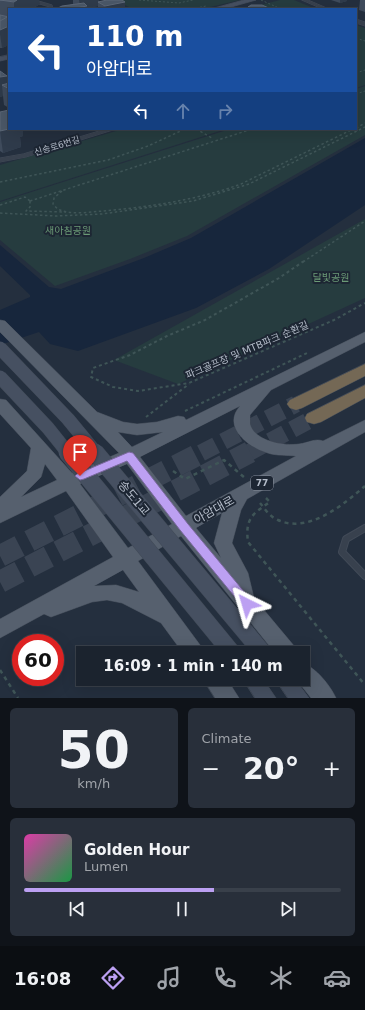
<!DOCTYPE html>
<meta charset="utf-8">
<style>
:root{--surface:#1b232e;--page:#282f3a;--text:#f1f3f6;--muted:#a0a4aa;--line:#39404a;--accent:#bca0f2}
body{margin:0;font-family:"DejaVu Sans","Noto Sans KR",sans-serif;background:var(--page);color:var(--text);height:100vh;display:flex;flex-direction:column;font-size:15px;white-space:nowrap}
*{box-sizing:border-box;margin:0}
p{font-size:13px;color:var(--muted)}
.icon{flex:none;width:22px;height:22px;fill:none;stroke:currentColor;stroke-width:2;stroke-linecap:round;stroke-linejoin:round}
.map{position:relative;height:698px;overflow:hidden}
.side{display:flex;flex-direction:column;gap:10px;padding:10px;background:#0f1319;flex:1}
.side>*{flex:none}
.guide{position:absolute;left:8px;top:8px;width:349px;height:122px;border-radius:0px;box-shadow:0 4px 16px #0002,0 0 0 1px var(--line);background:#1a4fa0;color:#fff;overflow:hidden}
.speed{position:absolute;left:12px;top:634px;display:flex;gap:8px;font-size:20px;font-weight:700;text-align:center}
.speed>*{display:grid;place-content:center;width:52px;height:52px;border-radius:50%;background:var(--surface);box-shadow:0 4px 16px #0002,0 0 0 1px var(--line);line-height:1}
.speed .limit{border:6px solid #d22;background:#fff;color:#111}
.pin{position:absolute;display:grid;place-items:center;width:34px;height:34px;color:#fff;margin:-41px -17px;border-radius:50% 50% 50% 0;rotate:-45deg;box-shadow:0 0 4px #0007}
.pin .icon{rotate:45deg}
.me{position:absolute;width:44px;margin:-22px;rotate:320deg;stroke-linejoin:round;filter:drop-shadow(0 0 3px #0008)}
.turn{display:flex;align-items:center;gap:14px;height:84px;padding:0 12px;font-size:18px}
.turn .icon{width:52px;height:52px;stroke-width:2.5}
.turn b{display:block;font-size:28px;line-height:34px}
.lanes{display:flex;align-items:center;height:38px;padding:0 12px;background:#0003;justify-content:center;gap:20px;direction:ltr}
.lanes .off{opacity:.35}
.big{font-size:30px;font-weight:700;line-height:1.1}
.side .tile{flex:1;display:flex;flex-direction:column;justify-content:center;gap:6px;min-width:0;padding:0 14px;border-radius:6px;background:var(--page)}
.side .dial{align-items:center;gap:0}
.dial b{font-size:52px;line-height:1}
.song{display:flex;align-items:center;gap:12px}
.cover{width:48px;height:48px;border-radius:6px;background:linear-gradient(135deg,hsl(320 70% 55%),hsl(140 70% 35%))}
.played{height:4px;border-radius:2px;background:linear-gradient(90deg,var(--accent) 60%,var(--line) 60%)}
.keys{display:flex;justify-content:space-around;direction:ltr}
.heat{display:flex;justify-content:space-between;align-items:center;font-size:22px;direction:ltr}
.side .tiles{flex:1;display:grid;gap:10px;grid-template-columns:1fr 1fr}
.tile:last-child{grid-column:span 2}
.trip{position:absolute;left:76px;top:646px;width:234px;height:40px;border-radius:0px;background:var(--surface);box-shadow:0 4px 16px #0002,0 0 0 1px var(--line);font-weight:700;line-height:40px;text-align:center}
.dock{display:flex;height:64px;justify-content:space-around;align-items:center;background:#0b0e12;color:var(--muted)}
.dock .icon{width:28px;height:28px}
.dock .selected{color:var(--accent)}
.dock b{font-size:18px;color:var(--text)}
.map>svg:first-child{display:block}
</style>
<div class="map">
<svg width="365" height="698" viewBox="0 0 365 698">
<rect width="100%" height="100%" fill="#242f3e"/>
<g fill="#263c3f">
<polygon points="115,0 240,0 202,9 133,9"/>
<polygon points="280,0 294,0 316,9 257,9 253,7"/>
<polygon points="356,25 365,28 365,85 356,88"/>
<polygon points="365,86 365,135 187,236 130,259 55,286 0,240 0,202 230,129 356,129 356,89"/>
<polygon points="123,129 226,129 0,201 0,165"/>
<polygon points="365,219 365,298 178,384 114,360"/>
</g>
<polygon fill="#17263c" points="365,138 365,205 269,269 196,308 78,351 50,344 39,332 0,345 0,310 30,297 30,295 0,266 0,245 49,287 61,289 144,258 191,238"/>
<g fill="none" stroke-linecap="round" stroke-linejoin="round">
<g stroke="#3a4453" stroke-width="17" stroke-dasharray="17 8" stroke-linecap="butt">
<polyline points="201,453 296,404"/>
<polyline points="248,453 314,418"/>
</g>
<g stroke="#3a4453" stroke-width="22" stroke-dasharray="22 11" stroke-linecap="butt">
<polyline points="0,556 203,452"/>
<polyline points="0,582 250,452"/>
</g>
<defs>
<polyline id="lane-far1" points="34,1 51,6 52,9"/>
<polyline id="lane" points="365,528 346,539 342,552 365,576"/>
<g id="street">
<polygon points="302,0 308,0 329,9 323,9"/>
<polygon points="356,19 365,22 365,26 356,23"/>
<polygon points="106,129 116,129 26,157 0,162 0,158 23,154"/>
</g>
<g id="secondary">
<polygon points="244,0 256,0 224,9 211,9"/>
<polygon points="9,55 9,59 0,61 0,57"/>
<polygon points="243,679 263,679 276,698 255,698"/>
<polygon points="275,679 295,679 309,698 288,698"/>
</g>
<g id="primary">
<path d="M0,320L5,321L97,412L123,422L137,424L157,422L178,416L184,417L186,420L365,332V342L271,390L250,415C250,418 250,422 250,424C255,442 285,446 299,444C308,443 315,438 323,441L365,420V432L247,499L241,510L232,543L248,573L254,598L295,647L299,653H275L181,536L138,561L206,653H183L161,623L122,603L107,600L92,602L51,617L44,614L0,638V619L113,557L66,491L0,523V497L27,471L31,448L0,414V399L6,400L72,473L119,453L0,332ZM240,406C222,426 247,446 265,452C274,456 286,455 296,456L186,516L140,457ZM118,432L137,435L163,432L132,447ZM45,464L57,480L21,497L41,477ZM127,464L172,524L128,548L80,484ZM222,513L214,543L221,558L196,528ZM123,570L139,592L116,585L94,586Z"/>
<path d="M303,663C316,668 330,685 336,698H311L296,679H303Z"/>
<polygon points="203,679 227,679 239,698 215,698"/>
</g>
<g id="highway">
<polygon points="365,364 365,376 302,408 296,410 290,408 287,404 290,400"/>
<polygon points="365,385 365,398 321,422 314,424 307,422 305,418 307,414"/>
</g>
</defs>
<use href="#lane-far1" stroke="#414a57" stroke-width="3.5"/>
<use href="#lane" stroke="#414a57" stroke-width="8"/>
<use href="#street" stroke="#414a57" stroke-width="1"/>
<use href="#secondary" stroke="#414a57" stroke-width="1"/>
<use href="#primary" stroke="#414a57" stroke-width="1"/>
<use href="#highway" stroke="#434c59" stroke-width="1"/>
<g stroke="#3f5557" stroke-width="1" stroke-dasharray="2 2" stroke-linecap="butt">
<polyline points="139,0 179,3 193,0"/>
<polyline points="261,0 281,9"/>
<polyline points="192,9 206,6"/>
<polyline points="356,38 365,41"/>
<polyline points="356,73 365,70"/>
<polyline points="356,94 365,91"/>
</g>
<g stroke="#3f5557" stroke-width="1.5" stroke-dasharray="2.5 2.5" stroke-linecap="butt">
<polyline points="356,128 365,123"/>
<polyline points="196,129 212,138"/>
<polyline points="0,182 108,160 148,146 185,129"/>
<path d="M62,191L54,198L53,204C55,206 57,209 60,210C73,215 89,212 103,211C149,207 197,200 241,184L353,129"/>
<polyline points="30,201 252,129"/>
<polyline points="30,201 30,207 26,211 66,212"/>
<polyline points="0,205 25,197 30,201"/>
<polyline points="0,213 56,216 102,214 193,201 249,184 365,127"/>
<polyline points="303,262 365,221"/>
</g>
<g stroke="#3f5557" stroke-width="2" stroke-dasharray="3 3" stroke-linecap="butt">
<polyline points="304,261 279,278 205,320 167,336 130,355 93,368 91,377 113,387 138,391 189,383 334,320 365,303"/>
<polyline points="185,411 307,353"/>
<polyline points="146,417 189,384"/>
</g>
<g stroke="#3f5557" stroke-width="2.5" stroke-dasharray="4 4" stroke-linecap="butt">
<polyline points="173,471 185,479 224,460 245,478"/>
<path d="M266,498L270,502C252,514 245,519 248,542L365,685"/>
<path d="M260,503C265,509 270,517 278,520C308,534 343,505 365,486"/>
<polyline points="0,670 18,698"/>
</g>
<use href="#lane-far1" stroke="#38414e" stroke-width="2.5"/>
<use href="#lane" stroke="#38414e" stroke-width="6"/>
<use href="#street" fill="#38414e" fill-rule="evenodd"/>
<use href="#secondary" fill="#465061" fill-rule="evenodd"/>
<use href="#primary" fill="#56606e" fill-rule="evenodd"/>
<use href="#highway" fill="#746855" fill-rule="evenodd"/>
<defs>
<g id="secondary-bridge-far1">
<polyline points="0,348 68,419 96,453"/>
<polyline points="0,377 48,428 68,453"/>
</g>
<g id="secondary-bridge">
<polyline points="67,452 232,653"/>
<polyline points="95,452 263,653"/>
</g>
</defs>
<use href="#secondary-bridge-far1" stroke="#414a57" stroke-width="14" stroke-linecap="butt"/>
<use href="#secondary-bridge" stroke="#414a57" stroke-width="18" stroke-linecap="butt"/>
<use href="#secondary-bridge-far1" stroke="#465061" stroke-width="13"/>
<use href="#secondary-bridge" stroke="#465061" stroke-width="17"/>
</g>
<g fill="#3f4b5c">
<polygon points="0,0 40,4 32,9 9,9 9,45 2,48 0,48"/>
<polygon points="73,0 99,0 99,2 125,2 125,9 98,9 98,6 87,8 87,9 56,9 73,4"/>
<polygon points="331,0 347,0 347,1 340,3"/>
<polygon points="360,0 365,0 365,12 359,10"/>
<polygon points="248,7 271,9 248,9"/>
<polygon points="0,71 7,83 9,83 9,108 4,105 3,96 0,97"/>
<polygon points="0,112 23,136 20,137 21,147 3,153 0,151"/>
</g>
<g fill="#2f3b4b">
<polygon points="17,0 39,0 40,4 32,9 14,9 14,2"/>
<polygon points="79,0 99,0 99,3 98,2 98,6 87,8 87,9 70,9 80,7"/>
<polygon points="340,0 347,0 347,1 340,3"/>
<polygon points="125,2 125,9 105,9 105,6"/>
<polygon points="0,25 9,26 9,45 2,48 0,34"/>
<polygon points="7,76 8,89 2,85 3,96 0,97 0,77"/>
<polygon points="8,119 9,119 9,129 23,129 23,136 20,137 21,147 3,153 0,131"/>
</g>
<g fill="#4b5868" stroke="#5c6777">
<polygon points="0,0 17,0 14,2"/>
<polygon points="107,0 122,0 125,2 105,6 98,2"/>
<polygon points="84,3 87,6 70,9 56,9 62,6"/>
<polygon points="251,5 262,5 271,9 254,9 255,8 248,7"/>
<polygon points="0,15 9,17 0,21"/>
<polygon points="9,16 9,26 0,30 0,21"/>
<polygon points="0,71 7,76 0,77"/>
<polygon points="9,83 9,89 2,85"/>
<polygon points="9,110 9,119 8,119 9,120 9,129 0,131 0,112"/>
</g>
<polygon fill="#bca0f2" stroke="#7a689d" points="129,452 133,453 188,524 251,600 253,604 251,607 247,609 243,607 180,530 127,461 84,479 80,480 75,476 77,474"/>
<g text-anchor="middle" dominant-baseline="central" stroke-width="4" stroke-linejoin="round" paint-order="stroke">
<g font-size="9" fill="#b4bcc9" stroke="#1d2633">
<text transform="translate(57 146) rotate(-17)">신송로6번길</text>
</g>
<rect fill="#1d2633" stroke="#878f9c" stroke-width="1" x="251" y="476" width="22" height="14" rx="3"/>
<g font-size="9" font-weight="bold" fill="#b4bcc9">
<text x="262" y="483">77</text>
</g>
<g font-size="10" fill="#6b9a76" stroke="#1d2633">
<text x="68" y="230">새아침공원</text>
<text x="331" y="277">달빛공원</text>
</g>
<g font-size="10" fill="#b4bcc9" stroke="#1d2633">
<text transform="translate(247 350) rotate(-23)">파크골프장 및 MTB파크 순환길</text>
</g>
<g font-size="12" fill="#b4bcc9" stroke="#1d2633">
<text transform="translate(134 498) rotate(50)">송도1교</text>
<text transform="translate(214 510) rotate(-29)">아암대로</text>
</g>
</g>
</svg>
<div class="speed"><div class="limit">60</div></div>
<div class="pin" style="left:80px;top:476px;background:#d93025"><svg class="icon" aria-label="arrive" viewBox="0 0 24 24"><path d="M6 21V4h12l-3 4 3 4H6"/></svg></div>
<svg class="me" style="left:247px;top:604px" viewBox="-20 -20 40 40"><path d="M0-17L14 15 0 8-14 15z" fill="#bca0f2" stroke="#fff" stroke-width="4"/></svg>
<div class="trip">16:09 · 1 min · 140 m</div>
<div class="guide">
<div class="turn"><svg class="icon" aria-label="left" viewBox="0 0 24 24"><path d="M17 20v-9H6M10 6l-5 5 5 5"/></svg><div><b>110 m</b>아암대로</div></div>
<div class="lanes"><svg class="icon" aria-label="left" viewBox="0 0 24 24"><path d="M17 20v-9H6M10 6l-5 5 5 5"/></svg><svg class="icon off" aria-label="ahead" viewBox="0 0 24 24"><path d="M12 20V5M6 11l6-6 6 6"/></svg><svg class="icon off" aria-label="right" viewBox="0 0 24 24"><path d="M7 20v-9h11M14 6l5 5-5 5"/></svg></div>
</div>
</div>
<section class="side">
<div class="tiles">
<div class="tile dial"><b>50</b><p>km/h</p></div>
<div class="tile"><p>Climate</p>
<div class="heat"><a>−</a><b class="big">20°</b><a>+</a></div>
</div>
<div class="tile">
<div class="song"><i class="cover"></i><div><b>Golden Hour</b><p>Lumen</p></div></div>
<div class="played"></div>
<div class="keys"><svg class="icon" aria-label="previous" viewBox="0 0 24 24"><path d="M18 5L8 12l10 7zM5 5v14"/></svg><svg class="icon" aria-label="pause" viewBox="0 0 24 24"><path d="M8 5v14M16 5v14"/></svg><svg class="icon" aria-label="next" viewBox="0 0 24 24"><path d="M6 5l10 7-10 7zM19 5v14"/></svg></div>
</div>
</div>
</section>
<nav class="dock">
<b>16:08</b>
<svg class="icon selected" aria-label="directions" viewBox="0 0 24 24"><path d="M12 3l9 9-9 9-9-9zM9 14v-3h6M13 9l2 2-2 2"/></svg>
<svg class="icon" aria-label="music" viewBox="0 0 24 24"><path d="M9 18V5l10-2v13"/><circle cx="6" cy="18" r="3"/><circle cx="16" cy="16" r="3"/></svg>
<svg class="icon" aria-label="phone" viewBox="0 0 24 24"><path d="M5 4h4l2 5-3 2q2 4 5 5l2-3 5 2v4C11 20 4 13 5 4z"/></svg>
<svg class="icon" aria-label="climate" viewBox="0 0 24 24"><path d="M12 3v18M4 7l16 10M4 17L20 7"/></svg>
<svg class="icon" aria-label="car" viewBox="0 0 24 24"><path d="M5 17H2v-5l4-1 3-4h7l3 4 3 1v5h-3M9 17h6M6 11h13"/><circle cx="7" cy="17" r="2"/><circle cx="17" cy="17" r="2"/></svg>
</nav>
